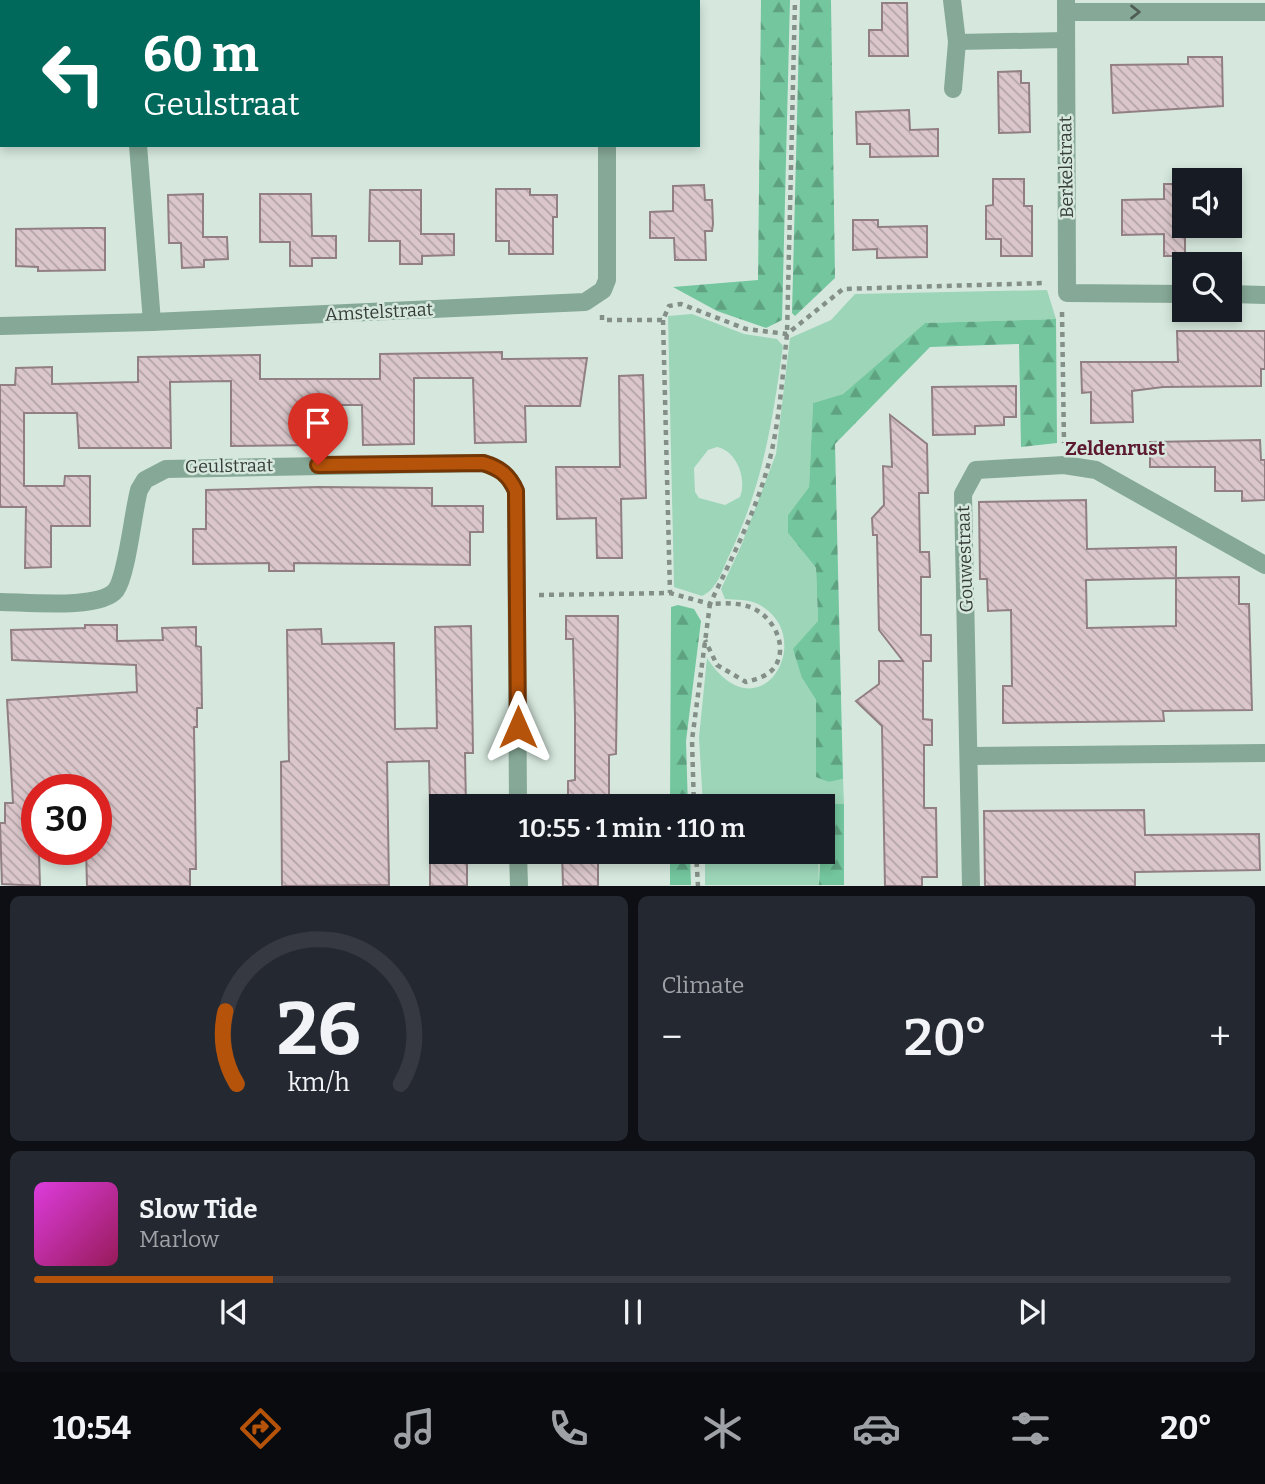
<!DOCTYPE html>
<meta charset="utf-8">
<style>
:root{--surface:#171b24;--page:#242831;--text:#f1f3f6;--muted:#9ea1a6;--line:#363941;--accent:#b45309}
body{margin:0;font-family:Bitter,serif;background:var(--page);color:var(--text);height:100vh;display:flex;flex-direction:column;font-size:26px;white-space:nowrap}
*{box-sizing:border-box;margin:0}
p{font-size:23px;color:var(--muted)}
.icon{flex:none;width:38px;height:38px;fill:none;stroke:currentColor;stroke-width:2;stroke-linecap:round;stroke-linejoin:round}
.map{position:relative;height:886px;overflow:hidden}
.side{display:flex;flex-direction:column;gap:10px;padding:10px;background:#0d0f14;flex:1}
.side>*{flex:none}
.banner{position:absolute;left:0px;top:0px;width:700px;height:147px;box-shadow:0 4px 10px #0003;background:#00695c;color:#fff;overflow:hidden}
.tools{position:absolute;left:1172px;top:168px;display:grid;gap:14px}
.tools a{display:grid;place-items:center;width:70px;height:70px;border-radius:0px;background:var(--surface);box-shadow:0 4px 10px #0003;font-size:35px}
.speed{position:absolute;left:21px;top:774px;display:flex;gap:14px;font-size:35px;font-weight:700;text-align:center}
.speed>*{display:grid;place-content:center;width:91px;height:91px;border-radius:50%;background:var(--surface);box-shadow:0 4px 10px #0003;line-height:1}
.speed .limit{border:10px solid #d22;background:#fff;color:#111}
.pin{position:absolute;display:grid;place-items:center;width:60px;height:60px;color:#fff;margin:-72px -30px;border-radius:50% 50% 50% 0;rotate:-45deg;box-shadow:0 0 7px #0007}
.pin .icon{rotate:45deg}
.me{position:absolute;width:77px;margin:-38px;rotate:0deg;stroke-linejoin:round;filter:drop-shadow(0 0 5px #0008)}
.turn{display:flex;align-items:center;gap:24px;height:147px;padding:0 28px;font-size:32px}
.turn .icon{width:91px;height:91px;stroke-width:2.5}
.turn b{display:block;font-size:49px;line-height:60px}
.big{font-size:52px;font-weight:600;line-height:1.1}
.side .tile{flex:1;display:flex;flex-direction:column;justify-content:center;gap:10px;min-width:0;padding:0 24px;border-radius:10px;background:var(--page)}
.side .dial{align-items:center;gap:0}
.dial svg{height:182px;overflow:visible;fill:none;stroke:var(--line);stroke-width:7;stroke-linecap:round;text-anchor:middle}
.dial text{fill:var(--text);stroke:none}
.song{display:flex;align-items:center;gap:21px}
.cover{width:84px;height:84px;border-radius:10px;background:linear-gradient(135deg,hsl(300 70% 55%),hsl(330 70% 35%))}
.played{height:7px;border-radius:4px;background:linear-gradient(90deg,var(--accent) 20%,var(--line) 20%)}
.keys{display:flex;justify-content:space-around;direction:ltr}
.heat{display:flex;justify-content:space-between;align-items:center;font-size:38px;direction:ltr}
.side .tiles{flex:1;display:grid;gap:10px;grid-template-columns:1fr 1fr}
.tile:last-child{grid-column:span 2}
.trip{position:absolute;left:429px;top:794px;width:406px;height:70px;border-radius:0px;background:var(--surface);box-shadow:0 4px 10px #0003;font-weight:600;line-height:70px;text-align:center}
.menu{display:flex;height:112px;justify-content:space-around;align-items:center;background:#090b0e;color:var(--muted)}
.menu .icon{width:49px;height:49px}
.menu .current{color:var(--accent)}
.menu b{font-size:32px;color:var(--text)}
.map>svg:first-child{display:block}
</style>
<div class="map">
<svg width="1265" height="886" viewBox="0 0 1265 886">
<defs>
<pattern id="forest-firs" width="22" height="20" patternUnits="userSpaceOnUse" patternTransform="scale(1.75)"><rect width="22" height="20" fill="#73c69e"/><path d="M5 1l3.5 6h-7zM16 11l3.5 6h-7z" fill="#5fa282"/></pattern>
<pattern id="building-back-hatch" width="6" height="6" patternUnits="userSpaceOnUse" patternTransform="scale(1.75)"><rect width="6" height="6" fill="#dbc7cb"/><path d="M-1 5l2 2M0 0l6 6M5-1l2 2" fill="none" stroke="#b2a3a6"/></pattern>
</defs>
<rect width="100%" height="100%" fill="#d6e8de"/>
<g fill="#9dd5b8" fill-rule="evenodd">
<path d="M1047,290L1056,319L925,323L843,394L813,403L809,487L788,515V533L816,568L818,621L802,678L816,700V776L829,782L843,779L844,804H818L817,807H703L699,737L707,658C760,739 820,636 758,604C749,599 735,600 725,599L721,589L741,546L776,454L790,338L831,320L855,294Z"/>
<path d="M692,314L744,334L777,339L783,346C772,425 763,485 728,558C721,573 717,589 702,596L674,587L668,316ZM717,447C737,451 747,479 740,497L725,505L699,498L695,492L694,468L708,450Z"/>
<polygon points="705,852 818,852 819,885 705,885"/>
</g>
<g fill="url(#forest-firs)">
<polygon points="761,0 790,0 782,320 766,328 717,311 673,287 758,280"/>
<polygon points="800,0 831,0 835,278 795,316 792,313"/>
<polygon points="1056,319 1057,443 1021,447 1019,344 930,347 835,444 843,779 829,782 816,777 816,700 802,678 793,649 818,621 816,568 788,533 788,515 809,487 813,403 843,394 925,323"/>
<polygon points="678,605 694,609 701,621 686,741 688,807 670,807 671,607"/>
<polygon points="817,804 844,804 844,885 819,885 822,807 817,807"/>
<polygon points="670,852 690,852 691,885 670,885"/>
</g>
<g fill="url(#building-back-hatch)" stroke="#917f83" stroke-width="2">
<polygon points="882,3 907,3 908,56 869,56 869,30 882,30"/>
<polygon points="1188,57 1222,57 1223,106 1113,113 1111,65 1188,64"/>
<polygon points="1021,71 1021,83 1029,83 1030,132 999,133 998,72"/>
<polygon points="909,110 910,130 938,129 938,156 870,157 870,144 857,144 856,112"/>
<polygon points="993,179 1024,179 1024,206 1032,206 1032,256 1001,256 1001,239 986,239 986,206 993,205"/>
<polygon points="1164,184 1185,184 1185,256 1164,256 1164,234 1122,235 1122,200 1164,199"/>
<polygon points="704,185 705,200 712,200 713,224 712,231 705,231 706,260 675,260 674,238 650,238 650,212 673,211 673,186"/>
<polygon points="496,189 530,189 530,195 557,195 557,217 553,217 553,254 509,254 509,241 496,241"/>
<polygon points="370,190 421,190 421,234 454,234 454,255 422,256 422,264 400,264 400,241 369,241"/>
<polygon points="203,194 203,237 227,237 228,259 204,260 204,267 182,268 181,243 169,243 168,195"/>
<polygon points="260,194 311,194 312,236 336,236 336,258 312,258 312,266 290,266 290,242 260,242"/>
<polygon points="853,220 878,220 878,227 927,226 927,257 877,258 877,249 853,250"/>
<polygon points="88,228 105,228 105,270 38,271 38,267 16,266 16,229"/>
<polygon points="1177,331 1265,331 1265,369 1261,369 1261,386 1163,387 1132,391 1133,422 1091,423 1091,392 1082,393 1081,362 1178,362"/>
<polygon points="502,352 502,359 587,358 580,406 525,406 526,442 475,443 473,378 414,378 414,444 363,445 362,405 316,405 317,445 231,446 231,381 170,382 171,448 79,448 77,413 24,413 24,486 64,486 65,476 90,476 90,526 51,526 51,567 25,568 26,507 0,507 0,385 15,385 16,368 52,367 52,384 138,382 138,357 260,355 260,379 380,379 380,354"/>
<polygon points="643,375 646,498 621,499 622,558 597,558 596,518 557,519 556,467 620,467 619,376"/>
<polygon points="1016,386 1016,417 1004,417 1004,425 975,426 975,434 933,435 932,387"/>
<polygon points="890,415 927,444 928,493 919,493 920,552 929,552 930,577 921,577 921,635 931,635 931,661 923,661 923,719 932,720 932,745 924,745 924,808 936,808 937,877 922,877 922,886 885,886 882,726 856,701 879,684 879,661 903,661 879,630 877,535 873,535 872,518 884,505 883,466 892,467"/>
<polygon points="1260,440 1261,460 1265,460 1265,500 1242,501 1242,491 1215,491 1215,467 1150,467 1150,442"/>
<polygon points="319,487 432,488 432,506 483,506 483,532 470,532 470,565 294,563 294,571 269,571 269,563 193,564 193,529 206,529 206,490"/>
<polygon points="1086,500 1087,549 1176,547 1176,578 1086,580 1087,628 1176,626 1176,578 1239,577 1239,604 1249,604 1252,710 1163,711 1164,721 1003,723 1003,686 1012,686 1011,610 988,611 987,579 980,579 979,502"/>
<polygon points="566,616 618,616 616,754 609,755 609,807 568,807 568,781 575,780 575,716 573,639 566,639"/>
<polygon points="85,625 117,625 117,641 163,640 162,628 196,627 196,646 201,647 202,708 197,708 197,727 194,727 196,869 190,869 190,886 87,886 86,849 96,849 96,789 37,789 40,886 2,884 0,823 5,823 5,803 13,803 7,700 137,692 136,665 12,660 11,630 85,628"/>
<polygon points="471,626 473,753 465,753 466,807 430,807 429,761 387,762 389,885 282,886 281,762 289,761 287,630 321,629 322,644 394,643 395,729 437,728 435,627"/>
<polygon points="1144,810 1145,835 1259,834 1260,870 1135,872 1135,886 985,886 984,811"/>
<rect x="430" y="852" width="37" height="34"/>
<polygon points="562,852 598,852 598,886 563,886"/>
</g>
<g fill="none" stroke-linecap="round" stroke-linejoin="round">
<g stroke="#838f88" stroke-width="4.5" stroke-dasharray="5 5" stroke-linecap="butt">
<polyline points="1062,312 1064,443"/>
<polyline points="602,315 602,320 663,320 669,306 681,304 746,329 787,334 843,289 1045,283"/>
<polyline points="663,320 670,593"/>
<path d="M539,595L670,593L710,604C733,555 760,504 772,450C780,412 783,372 787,334L795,0"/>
<path d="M694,807L692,740L710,604C725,603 744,602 758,611C774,621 786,644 777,663C772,675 757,679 746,682L717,665L705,640"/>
<polyline points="696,852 698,886"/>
</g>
<polyline stroke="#86a896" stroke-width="16" points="957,42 1065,40"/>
<g stroke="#86a896" stroke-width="18">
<polyline points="604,0 604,2"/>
<polyline points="952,0 957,42 953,89"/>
<polyline points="1066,0 1067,293 1185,294"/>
<polyline points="164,2 164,0"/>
<polyline points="1067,12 1265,12"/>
<polyline points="138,145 152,322"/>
<polyline points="1230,294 1265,295"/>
<polyline points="0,326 152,322 585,302 603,290 607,280 607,145"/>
<path d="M0,602C25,602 101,610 116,590C127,575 133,512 139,490L145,480L166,469L483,463C500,468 509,475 516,491L518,807"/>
<polyline points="971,756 1265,753"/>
<polyline points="518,852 519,886"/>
<polyline points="971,886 963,494 976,470 1064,465 1096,470 1265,565"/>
</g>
</g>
<defs><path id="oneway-chevron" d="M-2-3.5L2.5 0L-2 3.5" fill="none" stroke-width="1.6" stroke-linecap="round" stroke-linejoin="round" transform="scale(1.75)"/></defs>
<use stroke="#4e5d55" href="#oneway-chevron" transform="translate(1135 12)"/>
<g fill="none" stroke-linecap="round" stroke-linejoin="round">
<defs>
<path id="route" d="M318,465L483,463C500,468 509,475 516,491L518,727"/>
</defs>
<use href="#route" stroke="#753606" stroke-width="18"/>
<use href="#route" stroke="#b45309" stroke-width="12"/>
</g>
<g text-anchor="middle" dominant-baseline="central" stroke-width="5" stroke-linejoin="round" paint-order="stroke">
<g font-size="18" fill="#363d39" stroke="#d6e8de">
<text transform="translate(1066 167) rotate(-91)">Berkelstraat</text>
<text transform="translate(379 312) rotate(-3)">Amstelstraat</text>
<text transform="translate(229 466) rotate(-1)">Geulstraat</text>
<text transform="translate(965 559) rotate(-92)">Gouwestraat</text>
</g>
<g font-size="19" font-weight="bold" fill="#5c1930" stroke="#d6e8de">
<text x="1115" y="448">Zeldenrust</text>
</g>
</g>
</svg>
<div class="tools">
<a><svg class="icon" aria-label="sound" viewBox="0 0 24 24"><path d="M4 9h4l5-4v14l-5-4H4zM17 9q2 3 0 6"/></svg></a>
<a><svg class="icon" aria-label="search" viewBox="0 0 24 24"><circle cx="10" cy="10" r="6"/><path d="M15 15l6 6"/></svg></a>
</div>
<div class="speed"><div class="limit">30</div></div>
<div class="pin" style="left:318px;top:465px;background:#d93025"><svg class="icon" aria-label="arrive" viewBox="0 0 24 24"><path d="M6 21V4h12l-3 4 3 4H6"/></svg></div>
<svg class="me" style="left:518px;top:727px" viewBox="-20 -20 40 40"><path d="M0-17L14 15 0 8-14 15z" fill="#b45309" stroke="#fff" stroke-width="4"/></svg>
<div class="trip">10:55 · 1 min · 110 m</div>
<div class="banner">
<div class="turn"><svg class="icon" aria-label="left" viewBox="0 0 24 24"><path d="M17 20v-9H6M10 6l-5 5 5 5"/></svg><div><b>60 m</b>Geulstraat</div></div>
</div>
</div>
<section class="side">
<div class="tiles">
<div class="tile dial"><svg viewBox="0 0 100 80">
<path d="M14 69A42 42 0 1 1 86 69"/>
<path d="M14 69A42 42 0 0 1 9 37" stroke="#b45309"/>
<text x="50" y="56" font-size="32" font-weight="700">26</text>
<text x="50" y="72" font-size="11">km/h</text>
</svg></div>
<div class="tile"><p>Climate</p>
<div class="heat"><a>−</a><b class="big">20°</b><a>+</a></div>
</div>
<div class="tile">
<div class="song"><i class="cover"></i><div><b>Slow Tide</b><p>Marlow</p></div></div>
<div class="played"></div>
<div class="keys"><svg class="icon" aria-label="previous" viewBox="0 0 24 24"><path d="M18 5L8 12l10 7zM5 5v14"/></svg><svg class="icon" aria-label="pause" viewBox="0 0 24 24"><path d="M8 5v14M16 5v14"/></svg><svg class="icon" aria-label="next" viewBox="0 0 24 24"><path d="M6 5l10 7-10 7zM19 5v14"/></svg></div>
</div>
</div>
</section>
<nav class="menu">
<b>10:54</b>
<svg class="icon current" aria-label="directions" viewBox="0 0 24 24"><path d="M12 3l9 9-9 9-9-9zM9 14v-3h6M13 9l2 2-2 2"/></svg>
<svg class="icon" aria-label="music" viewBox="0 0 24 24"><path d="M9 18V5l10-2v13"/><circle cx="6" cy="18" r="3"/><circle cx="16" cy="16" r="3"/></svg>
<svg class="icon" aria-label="phone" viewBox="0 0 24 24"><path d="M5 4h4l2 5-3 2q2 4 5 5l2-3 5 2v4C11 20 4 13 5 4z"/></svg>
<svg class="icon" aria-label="climate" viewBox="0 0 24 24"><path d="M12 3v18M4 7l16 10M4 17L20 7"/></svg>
<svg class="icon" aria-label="car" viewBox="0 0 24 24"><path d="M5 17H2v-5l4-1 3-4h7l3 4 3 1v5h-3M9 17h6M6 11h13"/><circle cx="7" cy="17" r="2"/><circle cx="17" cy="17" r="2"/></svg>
<svg class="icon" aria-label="filters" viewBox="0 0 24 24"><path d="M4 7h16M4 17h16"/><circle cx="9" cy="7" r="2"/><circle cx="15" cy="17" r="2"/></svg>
<b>20°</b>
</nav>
